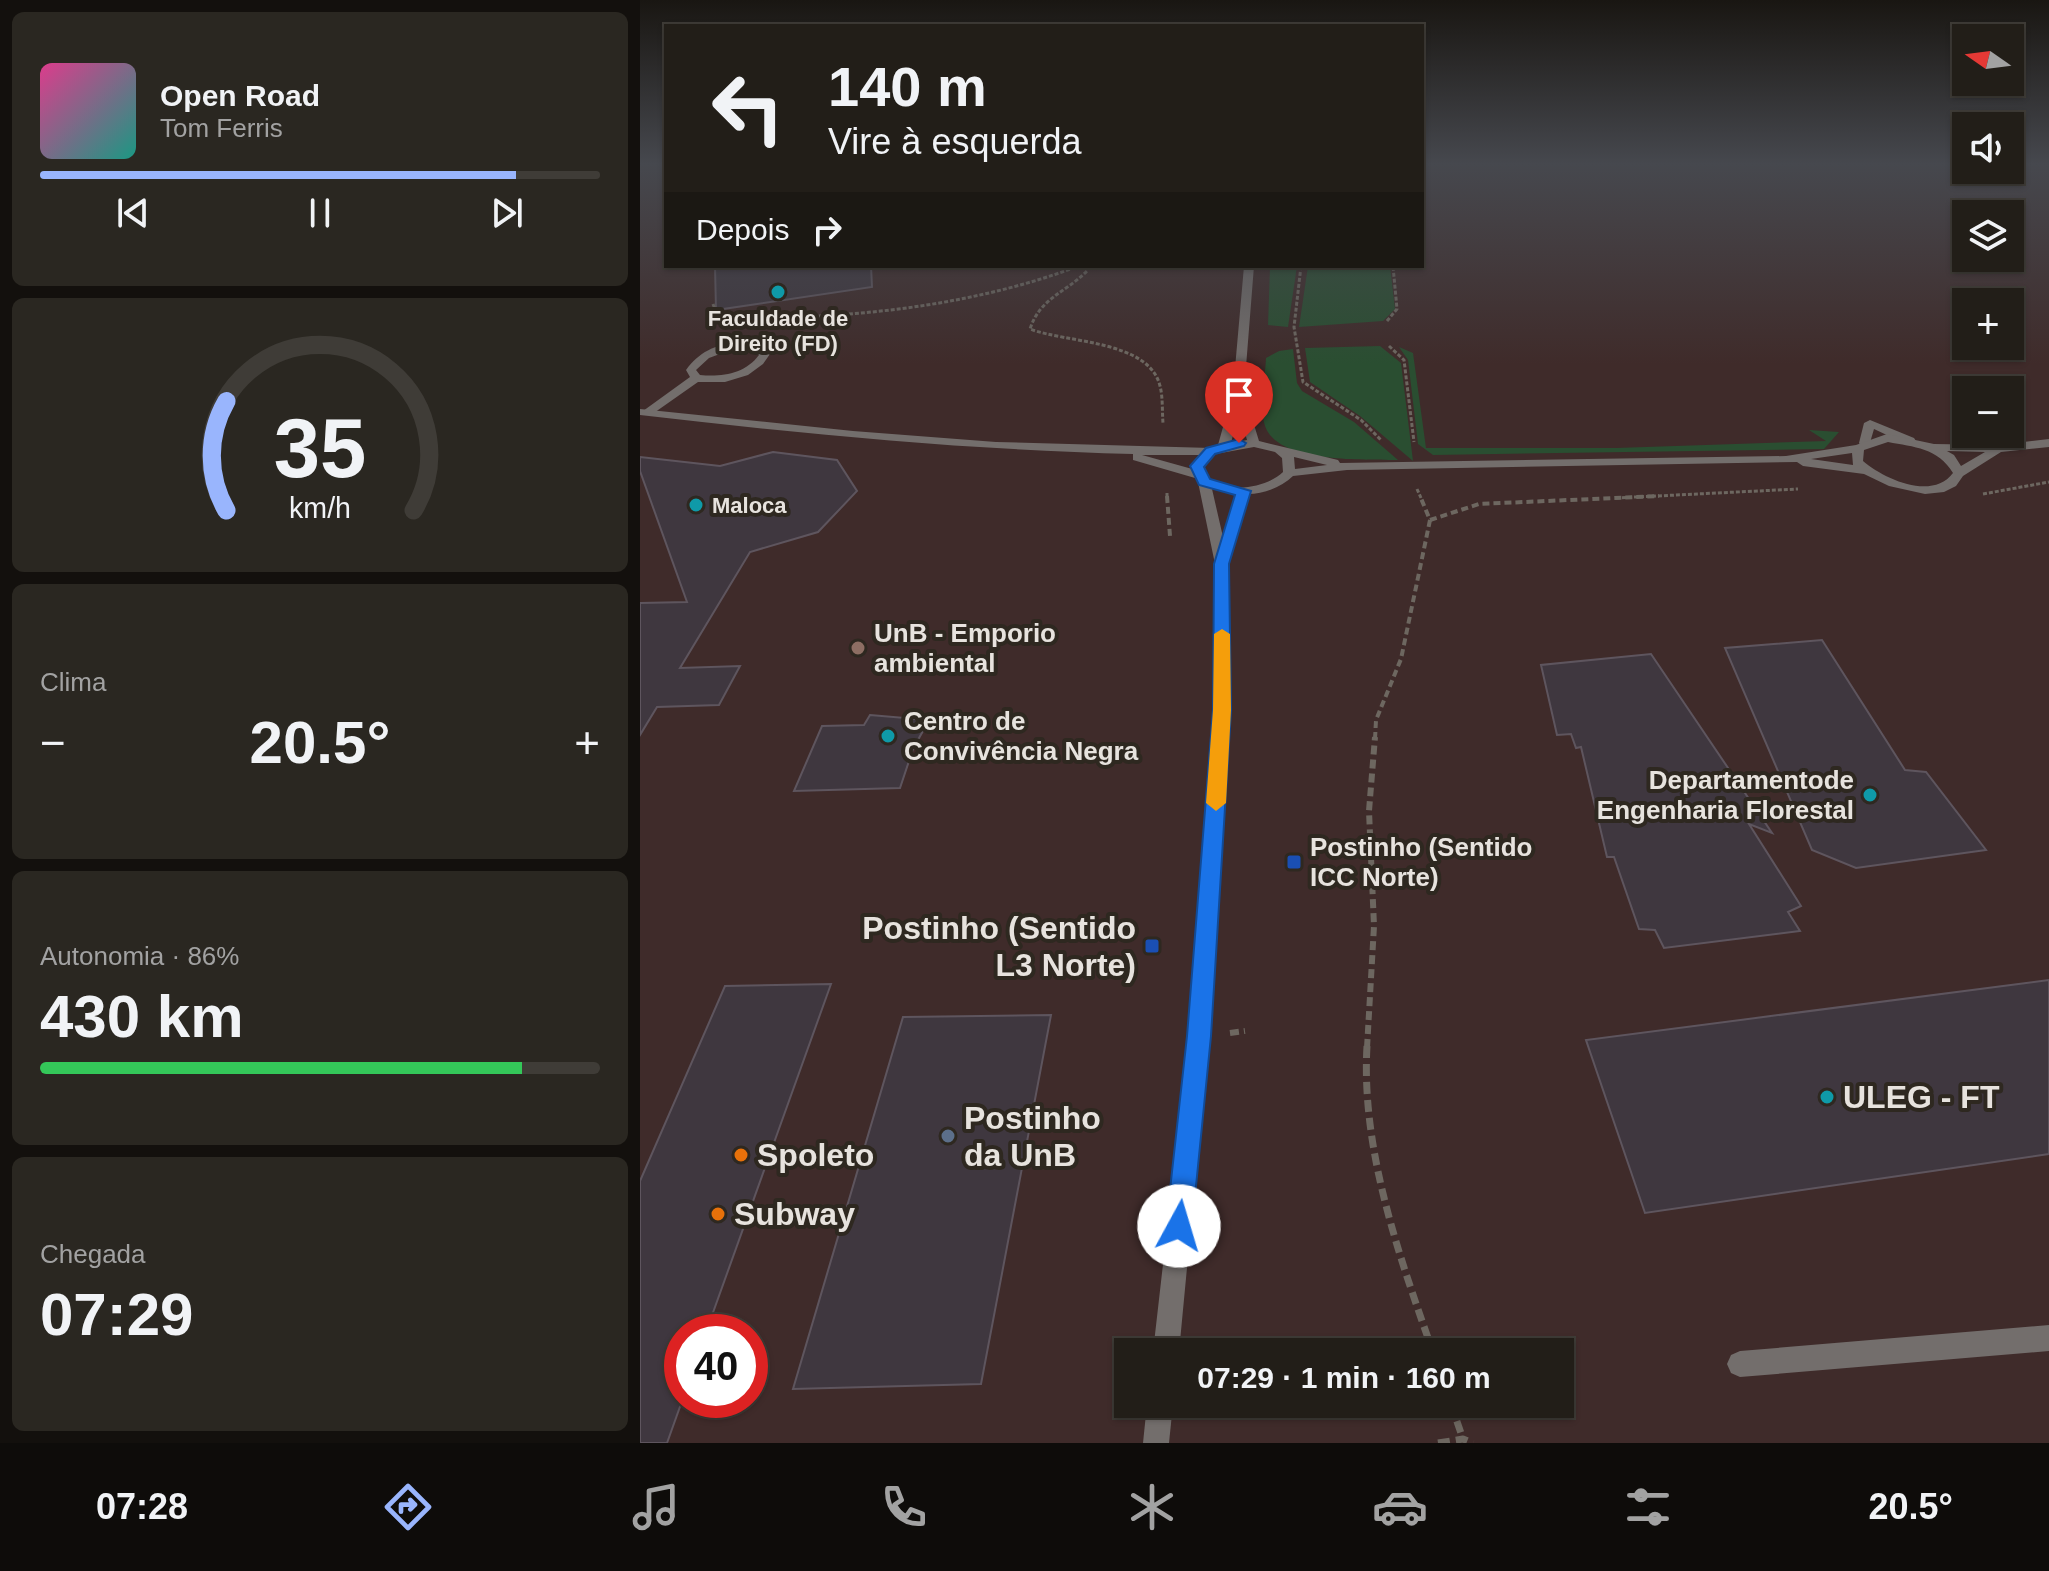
<!DOCTYPE html>
<html lang="pt">
<meta charset="utf-8">
<style>
:root{--surface:#221e18;--page:#2a2721;--text:#f1f3f6;--muted:#a2a2a2;--line:#3f3c37;--accent:#99b5fd}
body{margin:0;font-family:Helvetica,sans-serif;background:var(--page);color:var(--text);height:100vh;display:flex;flex-direction:column;font-size:30px;white-space:nowrap}
*{box-sizing:border-box;margin:0}
p{font-size:26px;color:var(--muted)}
.icon{flex:none;width:44px;height:44px;fill:none;stroke:currentColor;stroke-width:2;stroke-linecap:round;stroke-linejoin:round}
.map{position:relative;flex:1;overflow:hidden}
.sheet{display:flex;flex-direction:column;gap:12px;padding:12px;background:#13100d;width:640px}
.sheet>*{flex:none}
.hud{position:absolute;left:24px;top:24px;width:760px;height:244px;border-radius:0px;box-shadow:0 2px 6px #0004,0 0 0 2px var(--line);background:#221e18;color:var(--text);overflow:hidden}
.needle{width:52px;rotate:284deg}
.tools{position:absolute;left:1312px;top:24px;display:grid;gap:16px}
.tools a{display:grid;place-items:center;width:72px;height:72px;border-radius:0px;background:var(--surface);box-shadow:0 2px 6px #0004,0 0 0 2px var(--line);font-size:40px}
.speed{position:absolute;left:24px;top:1314px;display:flex;gap:16px;font-size:40px;font-weight:700;text-align:center}
.speed>*{display:grid;place-content:center;width:104px;height:104px;border-radius:50%;background:var(--surface);box-shadow:0 2px 6px #0004,0 0 0 2px var(--line);line-height:1}
.speed .limit{border:12px solid #d22;background:#fff;color:#111}
.pin{position:absolute;display:grid;place-items:center;width:68px;height:68px;color:#fff;margin:-82px -34px;border-radius:50% 50% 50% 0;rotate:-45deg;box-shadow:0 0 8px #0007}
.pin .icon{rotate:45deg}
.me{position:absolute;width:88px;margin:-44px;rotate:6deg;stroke-linejoin:round;filter:drop-shadow(0 0 6px #0008)}
.turn{display:flex;align-items:center;gap:28px;height:168px;padding:0 32px;font-size:36px}
.turn .icon{width:104px;height:104px;stroke-width:2.5}
.turn b{display:block;font-size:56px;line-height:68px}
.then{display:flex;align-items:center;height:76px;padding:0 32px;background:#0003;gap:16px;font-size:30px}
.big{font-size:60px;font-weight:600;line-height:1.1}
.sheet .widget{flex:1;display:flex;flex-direction:column;justify-content:center;gap:12px;min-width:0;padding:0 28px;border-radius:12px;background:var(--page)}
.sheet .dial{align-items:center;gap:0}
.dial svg{height:208px;overflow:visible;fill:none;stroke:var(--line);stroke-width:7;stroke-linecap:round;text-anchor:middle}
.dial text{fill:var(--text);stroke:none}
.song{display:flex;align-items:center;gap:24px}
.cover{width:96px;height:96px;border-radius:12px;background:linear-gradient(135deg,hsl(330 70% 55%),hsl(170 70% 35%))}
.played{height:8px;border-radius:4px;background:linear-gradient(90deg,var(--accent) 85%,var(--line) 85%)}
.keys{display:flex;justify-content:space-around;direction:ltr}
.heat{display:flex;justify-content:space-between;align-items:center;font-size:44px;direction:ltr}
.charge{height:12px;border-radius:6px;background:linear-gradient(90deg,#34c759 86%,var(--line) 0)}
.trip{position:absolute;left:474px;top:1338px;width:460px;height:80px;border-radius:0px;background:var(--surface);box-shadow:0 2px 6px #0004,0 0 0 2px var(--line);font-weight:600;line-height:80px;text-align:center}
.dock{display:flex;height:128px;justify-content:space-around;align-items:center;background:#0e0c0a;color:var(--muted)}
.dock .icon{width:56px;height:56px}
.dock .current{color:var(--accent)}
.dock b{font-size:36px;color:var(--text)}
main{display:flex;flex:1;min-height:0}
.map>svg:first-child{display:block}
</style>
<main>
<section class="sheet">
<div class="widget">
<div class="song"><i class="cover"></i><div><b>Open Road</b><p>Tom Ferris</p></div></div>
<div class="played"></div>
<div class="keys"><svg class="icon" aria-label="previous" viewBox="0 0 24 24"><path d="M18 5L8 12l10 7zM5 5v14"/></svg><svg class="icon" aria-label="pause" viewBox="0 0 24 24"><path d="M8 5v14M16 5v14"/></svg><svg class="icon" aria-label="next" viewBox="0 0 24 24"><path d="M6 5l10 7-10 7zM19 5v14"/></svg></div>
</div>
<div class="widget dial"><svg viewBox="0 0 100 80">
<path d="M14 69A42 42 0 1 1 86 69"/>
<path d="M14 69A42 42 0 0 1 14 27" stroke="#99b5fd"/>
<text x="50" y="56" font-size="32" font-weight="700">35</text>
<text x="50" y="72" font-size="11">km/h</text>
</svg></div>
<div class="widget"><p>Clima</p>
<div class="heat"><a>−</a><b class="big">20.5°</b><a>+</a></div>
</div>
<div class="widget"><p>Autonomia · 86%</p><b class="big">430 km</b><div class="charge"></div></div>
<div class="widget"><p>Chegada</p><b class="big">07:29</b></div>
</section>
<div class="map">
<svg width="1409" height="1443" viewBox="0 0 1409 1443">
<rect width="100%" height="100%" fill="#2e2820"/>
<path fill="#3f2b2a" fill-rule="evenodd" d="M0,162H26V266H782V162H1326V170H1370V162H1409V1443H0ZM1326,214H1370V258H1326ZM1326,302H1370V346H1326ZM1326,390H1370V434H1326ZM42,1332H110V1400H42ZM488,1352H920V1404H488Z"/>
<g fill="#2a4e31">
<polygon points="630,266 657,266 648,327 628,325"/>
<polygon points="668,266 750,266 755,309 743,321 659,327"/>
<polygon points="740,346 761,363 773,461 720,416 670,382 665,348"/>
<polygon points="759,347 773,353 786,448 976,448 1186,441 1169,430 1199,432 1184,449 793,455 778,444 768,360"/>
<path d="M653,349L657,383L662,391L714,422L758,460C726,459 638,464 625,426C619,408 625,378 626,358L639,351Z"/>
</g>
<g fill="#3f373f" stroke="#5e555e" stroke-width="2">
<polygon points="75,266 231,266 232,287 76,310"/>
<polygon points="133,452 197,460 217,491 178,532 110,552 40,668 100,666 79,705 17,707 0,735 0,603 47,602 0,471 0,457 80,466"/>
<polygon points="1182,640 1265,770 1286,772 1346,850 1216,868 1172,850 1085,648"/>
<polygon points="1011,654 1132,833 1109,824 1161,906 1148,912 1160,931 1024,948 1015,930 999,929 974,857 967,857 941,747 936,748 931,734 917,735 901,665"/>
<polygon points="230,715 289,720 273,749 260,788 154,791 182,726 224,725"/>
<polygon points="1409,980 1409,1154 1005,1213 946,1040"/>
<polygon points="191,984 66,1332 42,1332 42,1401 27,1443 0,1443 0,1181 85,986"/>
<polygon points="411,1015 341,1384 153,1389 263,1017"/>
</g>
<g fill="none" stroke-linecap="round" stroke-linejoin="round">
<g stroke="#6d6760" stroke-width="3" stroke-dasharray="4 2" stroke-linecap="butt">
<path d="M444,266L447,271C425,293 400,298 390,329C426,343 509,340 520,386C523,397 522,411 523,423"/>
<polyline points="661,266 654,327 663,382 721,420 741,440"/>
<polyline points="73,304 79,320"/>
<path d="M113,318C225,317 334,305 439,266"/>
<polyline points="747,321 757,309 753,266"/>
<polyline points="749,346 764,360 774,442"/>
<polyline points="777,489 781,498"/>
<polyline points="527,493 527,498"/>
<polyline points="1343,494 1409,482"/>
<polyline points="976,498 1158,489"/>
</g>
<g stroke="#6d6760" stroke-width="4" stroke-dasharray="7 4" stroke-linecap="butt">
<polyline points="527,496 530,536"/>
<polyline points="790,520 839,504 1019,496"/>
<polyline points="735,739 736,720 761,659 790,520 780,496"/>
</g>
<g stroke="#6d6760" stroke-width="6" stroke-dasharray="9 5" stroke-linecap="butt">
<polyline points="590,1033 605,1031"/>
<polyline points="727,1048 734,926 729,811 735,737"/>
</g>
<g stroke="#6d6760" stroke-width="7" stroke-dasharray="12 6" stroke-linecap="butt">
<path d="M727,1046C721,1149 759,1256 793,1352"/>
<polyline points="811,1404 823,1439"/>
<polyline points="798,1443 823,1439 833,1443"/>
</g>
<g fill="#736e6c" fill-rule="evenodd">
<path d="M96,342L121,346L130,354L123,364L108,375L85,382H58L11,415H3V411L50,377L46,370C59,352 75,345 96,342ZM96,348H106L119,355C105,374 82,377 60,375L56,370L69,358Z"/>
<polygon points="1230,420 1274,438 1276,441 1270,445 1266,444 1234,429 1229,446 1221,446 1219,443 1224,423"/>
<polygon points="1409,1325 1409,1351 1100,1377 1091,1373 1087,1364 1091,1355 1100,1351"/>
</g>
<g fill="#736e6c" fill-rule="evenodd">
<path d="M604,266H614L604,392L619,441L698,460L700,463L1146,456L1216,445L1247,434L1294,444L1358,445L1409,439V447L1361,452L1323,476L1316,486L1304,492L1285,494L1249,486L1224,474L1163,466L1157,462L707,470L653,476C642,487 624,494 608,494L588,562L590,710L569,1036L539,1352H513L549,1036L574,710L575,564L558,482L555,478L493,460V454C328,450 164,434 0,415V409L213,431L356,442L571,448L578,445L593,391ZM599,412L607,440L591,443ZM1248,442C1274,447 1298,448 1313,473C1292,501 1244,479 1223,461L1224,450ZM614,447L635,452L642,458L643,472C624,490 580,495 563,472L502,455H570ZM1307,451L1345,452L1321,466L1314,455ZM1212,453L1213,465L1171,459ZM654,457L687,465L655,469ZM572,489L596,495L583,537Z"/>
<polygon points="507,1404 533,1404 529,1443 503,1443"/>
</g>
</g>
<linearGradient id="sky" x2="0" y2="1"><stop stop-color="#191612"/><stop offset="0.45" stop-color="#46484e"/><stop offset="1" stop-color="#46484e" stop-opacity="0"/></linearGradient>
<rect width="1409" height="364" fill="url(#sky)"/>
<polygon fill="#1a73e8" stroke="#114b97" stroke-width="2" points="599,439 606,443 604,446 575,454 564,467 570,479 611,491 589,564 591,710 571,1036 552,1226 548,1235 539,1239 530,1235 526,1226 547,1036 573,710 574,564 595,495 559,485 550,466 566,448"/>
<polygon fill="#f59e0b" points="582,629 590,634 591,710 586,803 576,811 566,803 573,710 574,634"/>
<g fill="#0f9aa8" stroke="#2e2820" stroke-width="3">
<circle cx="138" cy="292" r="8"/>
<circle cx="56" cy="505" r="8"/>
<circle cx="248" cy="736" r="8"/>
<circle cx="1230" cy="795" r="8"/>
<circle cx="1187" cy="1097" r="8"/>
</g>
<circle fill="#8d6e63" stroke="#2e2820" stroke-width="3" cx="218" cy="648" r="8"/>
<g fill="#1a4fb4" stroke="#2e2820" stroke-width="3">
<rect x="646" y="854" width="16" height="16" rx="4"/>
<rect x="504" y="938" width="16" height="16" rx="4"/>
</g>
<circle fill="#5c6f8a" stroke="#2e2820" stroke-width="3" cx="308" cy="1136" r="8"/>
<g fill="#e8710a" stroke="#2e2820" stroke-width="3">
<circle cx="101" cy="1155" r="8"/>
<circle cx="78" cy="1214" r="8"/>
</g>
<g text-anchor="middle" dominant-baseline="central" stroke-width="8" stroke-linejoin="round" paint-order="stroke">
<g font-size="22" font-weight="bold" fill="#e7e3de" stroke="#2e2820">
<text x="138" y="318">Faculdade de<tspan x="138" dy="25">Direito (FD)</tspan></text>
<text x="72" y="505" text-anchor="start">Maloca</text>
</g>
<g font-size="26" font-weight="bold" fill="#e7e3de" stroke="#2e2820" text-anchor="start">
<text x="234" y="633">UnB - Emporio<tspan x="234" dy="30">ambiental</tspan></text>
<text x="264" y="721">Centro de<tspan x="264" dy="30">Convivência Negra</tspan></text>
<text x="1214" y="780" text-anchor="end">Departamentode<tspan x="1214" dy="30">Engenharia Florestal</tspan></text>
<text x="670" y="847">Postinho (Sentido<tspan x="670" dy="30">ICC Norte)</tspan></text>
</g>
<g font-size="32" font-weight="bold" fill="#e7e3de" stroke="#2e2820" text-anchor="start">
<text x="496" y="928" text-anchor="end">Postinho (Sentido<tspan x="496" dy="37">L3 Norte)</tspan></text>
<text x="1203" y="1097">ULEG - FT</text>
<text x="324" y="1118">Postinho<tspan x="324" dy="37">da UnB</tspan></text>
<text x="117" y="1155">Spoleto</text>
<text x="94" y="1214">Subway</text>
</g>
</g>
</svg>
<div class="tools">
<a><svg class="needle" viewBox="-14 -14 28 28"><path d="M0-13l5 13h-10z" fill="#e53935"/><path d="M0 13l5-13h-10z" fill="#a2a2a2"/></svg></a>
<a><svg class="icon" aria-label="sound" viewBox="0 0 24 24"><path d="M4 9h4l5-4v14l-5-4H4zM17 9q2 3 0 6"/></svg></a>
<a><svg class="icon" aria-label="layers" viewBox="0 0 24 24"><path d="M12 4l9 5-9 5-9-5zM3 14l9 5 9-5"/></svg></a>
<a>+</a>
<a>−</a>
</div>
<div class="speed"><div class="limit">40</div></div>
<div class="pin" style="left:599px;top:443px;background:#d93025"><svg class="icon" aria-label="arrive" viewBox="0 0 24 24"><path d="M6 21V4h12l-3 4 3 4H6"/></svg></div>
<svg class="me" style="left:539px;top:1226px" viewBox="-20 -20 40 40"><circle r="19" fill="#fff"/><path d="M0-13L10 11 0 6-10 11z" fill="#1a73e8"/></svg>
<div class="trip">07:29 · 1 min · 160 m</div>
<div class="hud">
<div class="turn"><svg class="icon" aria-label="left" viewBox="0 0 24 24"><path d="M17 20v-9H6M10 6l-5 5 5 5"/></svg><div><b>140 m</b>Vire à esquerda</div></div>
<div class="then">Depois<svg class="icon" aria-label="right" viewBox="0 0 24 24"><path d="M7 20v-9h11M14 6l5 5-5 5"/></svg></div>
</div>
</div>
</main>
<nav class="dock">
<b>07:28</b>
<svg class="icon current" aria-label="directions" viewBox="0 0 24 24"><path d="M12 3l9 9-9 9-9-9zM9 14v-3h6M13 9l2 2-2 2"/></svg>
<svg class="icon" aria-label="music" viewBox="0 0 24 24"><path d="M9 18V5l10-2v13"/><circle cx="6" cy="18" r="3"/><circle cx="16" cy="16" r="3"/></svg>
<svg class="icon" aria-label="phone" viewBox="0 0 24 24"><path d="M5 4h4l2 5-3 2q2 4 5 5l2-3 5 2v4C11 20 4 13 5 4z"/></svg>
<svg class="icon" aria-label="climate" viewBox="0 0 24 24"><path d="M12 3v18M4 7l16 10M4 17L20 7"/></svg>
<svg class="icon" aria-label="car" viewBox="0 0 24 24"><path d="M5 17H2v-5l4-1 3-4h7l3 4 3 1v5h-3M9 17h6M6 11h13"/><circle cx="7" cy="17" r="2"/><circle cx="17" cy="17" r="2"/></svg>
<svg class="icon" aria-label="filters" viewBox="0 0 24 24"><path d="M4 7h16M4 17h16"/><circle cx="9" cy="7" r="2"/><circle cx="15" cy="17" r="2"/></svg>
<b>20.5°</b>
</nav>
